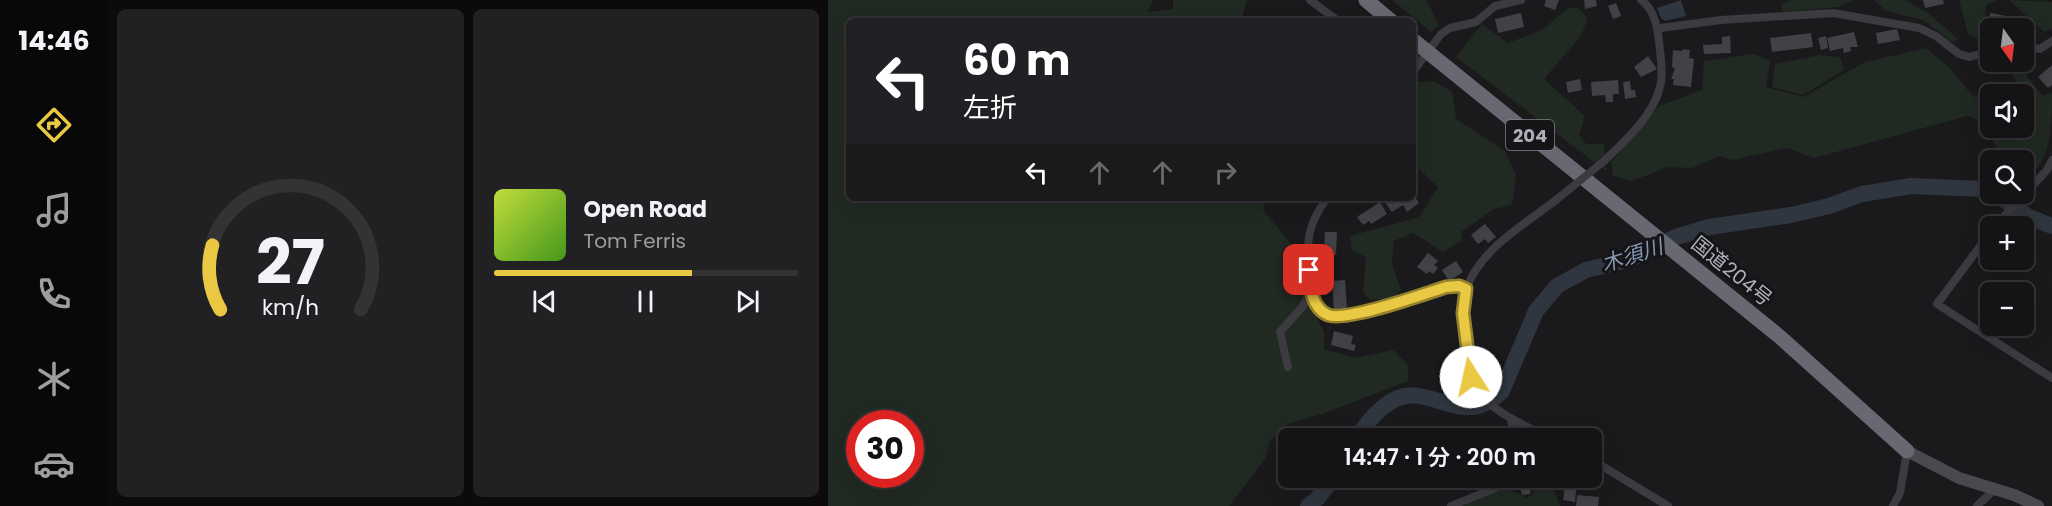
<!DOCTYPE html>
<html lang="ja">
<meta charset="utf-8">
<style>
:root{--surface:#141315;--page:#212022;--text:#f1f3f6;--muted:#9d9ea0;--line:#333234;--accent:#e9c844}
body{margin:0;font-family:Poppins,"Noto Sans JP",sans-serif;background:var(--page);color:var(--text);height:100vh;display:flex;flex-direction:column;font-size:22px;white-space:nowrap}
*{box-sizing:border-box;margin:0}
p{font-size:20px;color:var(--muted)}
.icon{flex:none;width:33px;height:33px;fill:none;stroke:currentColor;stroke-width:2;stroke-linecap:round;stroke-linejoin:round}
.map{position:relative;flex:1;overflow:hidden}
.details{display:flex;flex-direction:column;gap:9px;padding:9px;background:#0b0a0c;width:720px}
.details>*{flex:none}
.top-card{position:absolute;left:18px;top:18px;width:570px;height:183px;border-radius:9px;box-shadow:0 6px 24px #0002,0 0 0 2px var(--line);background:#202124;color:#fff;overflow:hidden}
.needle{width:39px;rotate:166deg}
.buttons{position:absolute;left:1152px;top:18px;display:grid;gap:12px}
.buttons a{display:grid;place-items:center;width:54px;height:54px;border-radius:9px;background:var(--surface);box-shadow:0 6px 24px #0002,0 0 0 2px var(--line);font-size:30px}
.speed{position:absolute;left:18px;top:410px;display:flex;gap:12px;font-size:30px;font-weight:700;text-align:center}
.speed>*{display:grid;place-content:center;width:78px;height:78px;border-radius:50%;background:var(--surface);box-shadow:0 6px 24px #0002,0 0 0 2px var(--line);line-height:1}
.speed .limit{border:9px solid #d22;background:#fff;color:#111}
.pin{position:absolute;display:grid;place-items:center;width:51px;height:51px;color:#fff;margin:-26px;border-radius:12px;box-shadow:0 3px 9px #0006}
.me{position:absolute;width:66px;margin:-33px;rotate:350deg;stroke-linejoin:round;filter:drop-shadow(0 0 4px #0008)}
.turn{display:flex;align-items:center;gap:21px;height:126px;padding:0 18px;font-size:27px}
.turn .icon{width:78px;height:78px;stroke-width:2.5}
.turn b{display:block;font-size:42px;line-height:51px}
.lanes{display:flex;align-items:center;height:57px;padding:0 18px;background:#0003;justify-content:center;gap:30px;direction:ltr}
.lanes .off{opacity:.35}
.details .card{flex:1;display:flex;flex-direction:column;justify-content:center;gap:9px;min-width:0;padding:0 21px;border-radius:9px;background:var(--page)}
.details .dial{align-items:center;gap:0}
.dial svg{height:156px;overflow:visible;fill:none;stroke:var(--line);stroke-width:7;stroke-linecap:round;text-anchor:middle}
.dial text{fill:var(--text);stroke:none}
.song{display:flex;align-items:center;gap:18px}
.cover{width:72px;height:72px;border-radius:9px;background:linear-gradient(135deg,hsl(70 70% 55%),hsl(100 70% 35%))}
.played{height:6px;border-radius:3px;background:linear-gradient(90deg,var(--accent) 65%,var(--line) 65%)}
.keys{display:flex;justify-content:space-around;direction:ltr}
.details .tiles{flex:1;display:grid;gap:9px;grid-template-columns:repeat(2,1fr)}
.trip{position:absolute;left:450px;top:428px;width:324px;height:60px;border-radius:9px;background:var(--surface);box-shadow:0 6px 24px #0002,0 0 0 2px var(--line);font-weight:600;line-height:60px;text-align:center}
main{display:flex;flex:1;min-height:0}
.dock{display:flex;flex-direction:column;width:108px;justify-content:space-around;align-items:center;background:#080808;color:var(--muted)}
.dock .icon{width:42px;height:42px}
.dock .on{color:var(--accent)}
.dock b{font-size:27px;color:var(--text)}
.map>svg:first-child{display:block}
</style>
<main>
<nav class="dock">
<b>14:46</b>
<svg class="icon on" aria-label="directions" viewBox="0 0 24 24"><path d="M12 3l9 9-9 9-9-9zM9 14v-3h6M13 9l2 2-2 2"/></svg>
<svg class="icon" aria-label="music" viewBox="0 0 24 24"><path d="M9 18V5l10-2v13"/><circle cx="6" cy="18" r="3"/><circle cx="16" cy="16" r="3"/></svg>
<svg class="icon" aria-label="phone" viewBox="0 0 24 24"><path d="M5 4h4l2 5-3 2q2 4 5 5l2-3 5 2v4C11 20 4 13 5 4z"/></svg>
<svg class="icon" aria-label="climate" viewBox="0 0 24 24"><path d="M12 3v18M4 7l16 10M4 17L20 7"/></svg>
<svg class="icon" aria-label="car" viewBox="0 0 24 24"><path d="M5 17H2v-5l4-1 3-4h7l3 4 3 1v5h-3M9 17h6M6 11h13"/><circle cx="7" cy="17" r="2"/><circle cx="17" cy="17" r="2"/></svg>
</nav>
<section class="details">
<div class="tiles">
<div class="card dial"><svg viewBox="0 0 100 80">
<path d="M14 69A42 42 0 1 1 86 69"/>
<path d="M14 69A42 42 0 0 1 10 36" stroke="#e9c844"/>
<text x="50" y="56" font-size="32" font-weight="700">27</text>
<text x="50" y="72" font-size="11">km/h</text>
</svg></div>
<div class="card">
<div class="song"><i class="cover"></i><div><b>Open Road</b><p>Tom Ferris</p></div></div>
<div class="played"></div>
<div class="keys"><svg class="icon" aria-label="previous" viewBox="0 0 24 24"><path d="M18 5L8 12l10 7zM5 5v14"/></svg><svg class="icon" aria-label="pause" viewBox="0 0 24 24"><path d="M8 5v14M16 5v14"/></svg><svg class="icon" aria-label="next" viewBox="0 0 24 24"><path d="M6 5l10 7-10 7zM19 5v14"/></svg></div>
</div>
</div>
</section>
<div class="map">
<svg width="1224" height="506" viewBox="0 0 1224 506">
<rect width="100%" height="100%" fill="#1a191c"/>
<g fill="#212923" fill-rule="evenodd">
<path d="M0,0H325L320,12L345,9V0H419L413,21H21V198H439L435,210L474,257L478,297L496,332V349L526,358L565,350L580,365V381L494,414L460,424L442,441L437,459L401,506H0ZM32,423H82V474H32Z"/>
<polygon points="564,0 598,0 611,25 603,32"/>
<polygon points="966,0 1025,0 1011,7 955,12 953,4"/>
<polygon points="1046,0 1078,0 1101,14 1130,39 1124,42 1095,20 1058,11"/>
<polygon points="1131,0 1168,0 1158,5 1157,29 1151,40 1140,33"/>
<polygon points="1181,0 1224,2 1224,29 1216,32"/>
<polygon points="740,8 750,8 760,18 753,36 716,79 757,116 751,135 758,144 776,144 778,171 628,57 654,24 680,43 714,30"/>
<path d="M1098,48L1120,66L1145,96L1162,100V128H1196V94H1186L1191,86L1178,65L1182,62H1188L1215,96L1224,93C1224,129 1224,160 1196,182V160H1173L1169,148L1151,120L1139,116L986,158L959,148L904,160L892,156L864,168L840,167L804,181L785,176L783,162L831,106L874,90L876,61L924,54L942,60L938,87L976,97L1037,62Z"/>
<polygon points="991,55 1012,57 1016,70 975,95 944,87 947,64"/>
<polygon points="606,81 624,92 628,119 677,151 688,175 684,205 666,209 633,232 634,240 615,252 585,233 566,241 564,264 573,290 565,298 542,300 535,292 538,257 524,251 522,236 591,217 610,187 591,169 585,175 585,85 587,82"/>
<polygon points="715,481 726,489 732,506 632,506 675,487 700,498"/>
</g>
<polygon fill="#30363f" points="853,0 858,16 837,21 833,18 829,8"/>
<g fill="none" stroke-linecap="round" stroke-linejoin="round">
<g stroke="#30363f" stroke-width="16">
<polyline points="1168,194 1201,217 1224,226"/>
<path d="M530,438C541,417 565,391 591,396C624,402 645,420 674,391L708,311L729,286L758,270L803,259L848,237L881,227L963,215L1001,206L1034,194L1083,186L1155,189L1162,191"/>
<polyline points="480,506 489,499 506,477"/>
</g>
</g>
<g fill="#414245">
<polygon points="718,0 731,0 727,10 716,6"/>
<polygon points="756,0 768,0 769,6 757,9"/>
<polygon points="1095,0 1115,0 1116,4 1097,8"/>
<polygon points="788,3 793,16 785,19 780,6"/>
<polygon points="693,13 696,27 670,33 667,19"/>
<polygon points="1162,13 1178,16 1177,23 1187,24 1186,28 1172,28 1173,26 1161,24"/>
<polygon points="1069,29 1072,40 1050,44 1048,33"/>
<polygon points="1026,32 1030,47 1022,47 1023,51 1016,53 1015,48 1002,51 999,38"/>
<polygon points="983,33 985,47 944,52 942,38"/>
<polygon points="902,36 903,53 876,54 875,45 894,44 894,37"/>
<polygon points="998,36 1000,48 993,50 990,38"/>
<polygon points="855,49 862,50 861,58 866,59 863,87 845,85 846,79 843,79 847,68 844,67 845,50 854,51"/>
<polygon points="820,56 829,69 813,77 806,67"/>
<polygon points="1224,65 1224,85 1220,88 1210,77"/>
<polygon points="752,79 754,90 740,93 738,82"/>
<polygon points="790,80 791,94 785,94 785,102 778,102 777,95 764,96 763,82"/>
<polygon points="802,81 803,90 807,90 808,97 797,99 795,82"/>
<polygon points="585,194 591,203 579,212 575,205 564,212 556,201 560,198 585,198"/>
<polygon points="552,202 559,214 543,224 541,221 535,225 529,217"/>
<polygon points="657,224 668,237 660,243 657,239 650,244 643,235"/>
<polygon points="497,232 509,232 508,255 496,254"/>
<polygon points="600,253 610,261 606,265 610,268 605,274 601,271 599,274 589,267"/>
<polygon points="628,261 635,272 621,281 614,270"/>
<polygon points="517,280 519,310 506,311 504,281"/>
<polygon points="506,331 525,336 523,344 528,345 526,351 503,345"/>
<polygon points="690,477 704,477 702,494 694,495"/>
<polygon points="738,479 749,480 747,502 735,500"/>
<polygon points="749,495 771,497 770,506 748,506"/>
</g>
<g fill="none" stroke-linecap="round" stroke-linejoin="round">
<g stroke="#3b3b40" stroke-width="8">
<polyline points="482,0 510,21"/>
<polyline points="832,28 893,20 1005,13 1091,28 1108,36 1131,54 1141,57 1162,52"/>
<polyline points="1196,46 1212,49 1224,41"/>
<polyline points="585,72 613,34 622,28 648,22 667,6 693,0"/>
<path d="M776,161C797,141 825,116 832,87C836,72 832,55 831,40C829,26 826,9 813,0"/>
<path d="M499,198C480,224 478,240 481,272C482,287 483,304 497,313C514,323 597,294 618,287L631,286L638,289"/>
<polyline points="1167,226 1219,170 1224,160"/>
<polyline points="1162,233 1109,304 1224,378"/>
<polyline points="460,367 452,332 475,306 483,290"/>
<polyline points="683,418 685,438"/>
<path d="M721,438C669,411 643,405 638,341C636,324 633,306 638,290C651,250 697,224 728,200"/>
<polyline points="764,460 840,506"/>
<polyline points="623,506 665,489 681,477"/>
<polyline points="1065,506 1072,493 1079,451"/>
<polyline points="1149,506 1167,489"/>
</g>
<polyline stroke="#494a50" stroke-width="12" points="1079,451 1131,478 1186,495 1210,506"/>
<g stroke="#676871" stroke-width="15">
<polyline points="538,0 563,21"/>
<polyline points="585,40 952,337 1079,451"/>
</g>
<polyline stroke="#3b3b40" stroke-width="8" points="728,200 776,161"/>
</g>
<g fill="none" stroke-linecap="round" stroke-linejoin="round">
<defs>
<path id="route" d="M481,270C482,285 483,308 500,315C519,322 596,294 618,287L631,286L638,289L635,313L643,377"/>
</defs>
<use href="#route" stroke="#97822c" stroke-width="15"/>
<use href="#route" stroke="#e9c844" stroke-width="10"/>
</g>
<g text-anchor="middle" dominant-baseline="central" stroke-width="6" stroke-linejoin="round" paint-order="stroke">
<rect fill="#151417" stroke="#7f8089" stroke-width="1.5" x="678" y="120" width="48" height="30" rx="4.5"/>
<g font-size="18" font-weight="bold" fill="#adafba">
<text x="702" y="135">204</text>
</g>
<g font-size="20" fill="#adafba" stroke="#151417">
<text transform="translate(904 271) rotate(39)">国道204号</text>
</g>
<g font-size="21" font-style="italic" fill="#8698b3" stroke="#151417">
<text transform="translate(804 255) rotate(-18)">木須川</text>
</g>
</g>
</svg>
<div class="buttons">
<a><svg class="needle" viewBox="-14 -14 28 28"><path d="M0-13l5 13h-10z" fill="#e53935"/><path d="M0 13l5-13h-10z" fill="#9d9ea0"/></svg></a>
<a><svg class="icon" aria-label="sound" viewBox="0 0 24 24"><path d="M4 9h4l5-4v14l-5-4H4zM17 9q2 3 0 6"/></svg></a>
<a><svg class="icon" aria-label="search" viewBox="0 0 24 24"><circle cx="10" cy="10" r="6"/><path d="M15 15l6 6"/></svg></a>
<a>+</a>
<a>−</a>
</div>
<div class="speed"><div class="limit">30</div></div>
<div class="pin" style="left:481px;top:270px;background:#d93025"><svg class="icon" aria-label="arrive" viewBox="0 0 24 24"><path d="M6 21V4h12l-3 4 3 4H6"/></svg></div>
<svg class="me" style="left:643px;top:377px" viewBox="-20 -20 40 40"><circle r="19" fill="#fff"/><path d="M0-13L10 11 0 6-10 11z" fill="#e9c844"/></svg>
<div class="trip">14:47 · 1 分 · 200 m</div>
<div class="top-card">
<div class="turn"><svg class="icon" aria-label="left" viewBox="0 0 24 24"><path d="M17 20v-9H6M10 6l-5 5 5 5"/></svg><div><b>60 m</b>左折</div></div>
<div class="lanes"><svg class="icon" aria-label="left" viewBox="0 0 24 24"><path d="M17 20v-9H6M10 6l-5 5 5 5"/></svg><svg class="icon off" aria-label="ahead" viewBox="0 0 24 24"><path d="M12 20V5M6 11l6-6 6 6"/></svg><svg class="icon off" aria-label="ahead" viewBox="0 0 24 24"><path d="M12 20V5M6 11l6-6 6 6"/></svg><svg class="icon off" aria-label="right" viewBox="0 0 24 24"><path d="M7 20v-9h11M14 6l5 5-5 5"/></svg></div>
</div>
</div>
</main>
